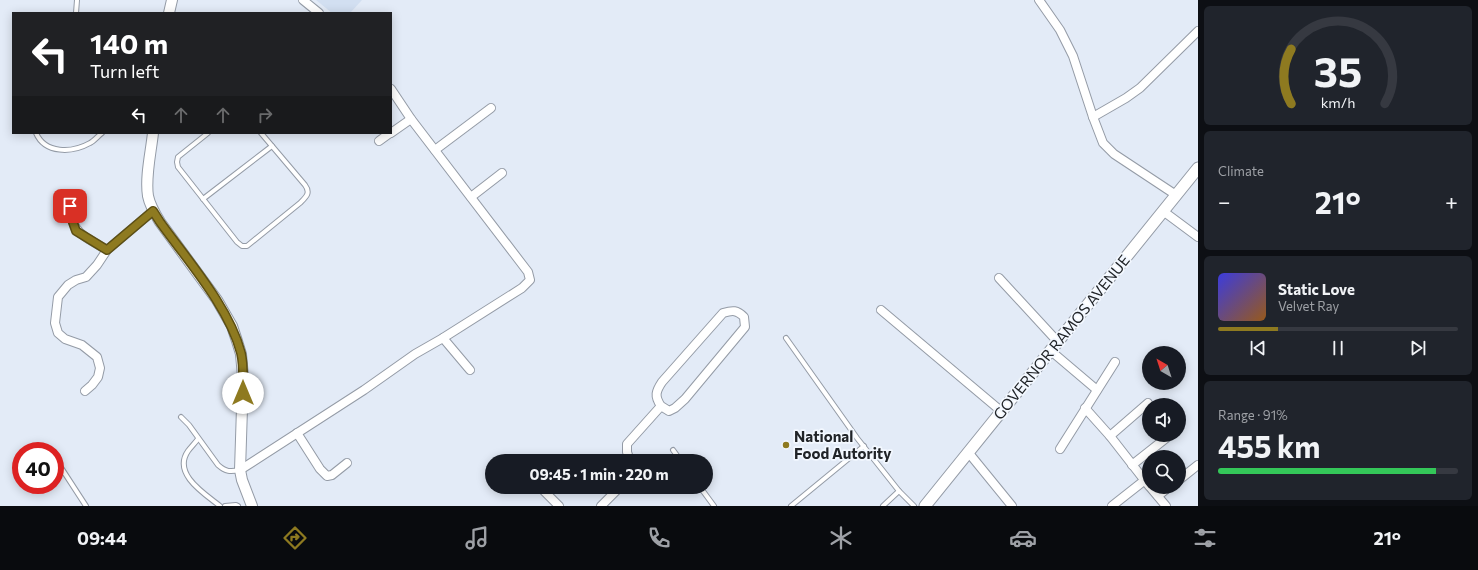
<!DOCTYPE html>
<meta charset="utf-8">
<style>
:root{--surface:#171b24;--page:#20242c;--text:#f1f3f6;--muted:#9ea1a6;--line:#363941;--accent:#8e7a20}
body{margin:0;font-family:Commissioner,sans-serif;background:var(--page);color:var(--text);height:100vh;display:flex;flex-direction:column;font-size:15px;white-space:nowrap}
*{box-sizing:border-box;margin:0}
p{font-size:13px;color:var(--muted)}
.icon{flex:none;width:22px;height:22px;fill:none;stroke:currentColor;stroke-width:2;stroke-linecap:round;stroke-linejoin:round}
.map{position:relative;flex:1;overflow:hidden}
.details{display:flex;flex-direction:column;gap:6px;padding:6px;background:#0d0f14;width:280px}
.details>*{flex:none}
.hud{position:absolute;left:12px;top:12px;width:380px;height:122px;border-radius:0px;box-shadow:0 2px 10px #0003;background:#202124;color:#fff;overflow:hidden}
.needle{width:26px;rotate:321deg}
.tools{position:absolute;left:1142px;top:346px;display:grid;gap:8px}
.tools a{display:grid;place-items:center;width:44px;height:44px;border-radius:50%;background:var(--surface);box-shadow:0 2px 10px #0003;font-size:20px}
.speed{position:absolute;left:12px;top:442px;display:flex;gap:8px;font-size:20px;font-weight:700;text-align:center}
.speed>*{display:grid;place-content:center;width:52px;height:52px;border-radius:50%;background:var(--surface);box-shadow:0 2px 10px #0003;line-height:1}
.speed .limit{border:6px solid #d22;background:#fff;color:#111}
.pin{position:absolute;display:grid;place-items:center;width:34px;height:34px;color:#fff;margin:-17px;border-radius:8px;box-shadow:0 2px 6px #0006}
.me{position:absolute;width:44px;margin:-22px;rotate:0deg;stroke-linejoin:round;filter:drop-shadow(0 0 3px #0008)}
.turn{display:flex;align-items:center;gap:14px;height:84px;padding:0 12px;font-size:18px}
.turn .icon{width:52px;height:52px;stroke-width:2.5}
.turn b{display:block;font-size:28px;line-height:34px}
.lanes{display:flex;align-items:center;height:38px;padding:0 12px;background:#0003;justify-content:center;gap:20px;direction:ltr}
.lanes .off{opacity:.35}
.big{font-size:30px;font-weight:700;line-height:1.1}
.details .widget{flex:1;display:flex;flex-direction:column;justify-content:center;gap:6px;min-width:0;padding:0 14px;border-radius:6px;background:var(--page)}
.details .dial{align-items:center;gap:0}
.dial svg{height:104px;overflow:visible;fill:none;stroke:var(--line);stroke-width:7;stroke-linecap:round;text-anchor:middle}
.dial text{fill:var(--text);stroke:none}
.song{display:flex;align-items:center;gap:12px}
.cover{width:48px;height:48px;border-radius:6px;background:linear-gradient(135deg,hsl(240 70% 55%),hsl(30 70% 35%))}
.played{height:4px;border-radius:2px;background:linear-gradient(90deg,var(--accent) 25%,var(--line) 25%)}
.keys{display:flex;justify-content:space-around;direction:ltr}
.heat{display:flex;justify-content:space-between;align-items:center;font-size:22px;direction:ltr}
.charge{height:6px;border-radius:3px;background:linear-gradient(90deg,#34c759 91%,var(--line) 0)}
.trip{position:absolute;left:485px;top:454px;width:228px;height:40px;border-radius:20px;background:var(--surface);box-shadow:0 2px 10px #0003;font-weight:700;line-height:40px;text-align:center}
.tabs{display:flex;height:64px;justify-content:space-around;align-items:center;background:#090b0e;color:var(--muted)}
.tabs .icon{width:28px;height:28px}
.tabs .on{color:var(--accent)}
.tabs b{font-size:18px;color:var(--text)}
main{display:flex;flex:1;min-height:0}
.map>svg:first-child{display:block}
</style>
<main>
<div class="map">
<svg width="1198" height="506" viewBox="0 0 1198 506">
<rect width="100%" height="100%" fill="#e3ebf7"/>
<polygon fill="#d2dff1" points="316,0 362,0 350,13 332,13"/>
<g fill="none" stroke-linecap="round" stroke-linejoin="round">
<defs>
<g id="service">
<polyline points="76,13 77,0"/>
<path d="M36,133C45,154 72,153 90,143C94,141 98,136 102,133"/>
<path d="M208,133L178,157L177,162L178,167L237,242L242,246H247L300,203C306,197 311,193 305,185L261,133"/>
<polyline points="203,199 272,146"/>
<polyline points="786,338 857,438 899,491 914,506"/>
<path d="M181,417L189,425L218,465C226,472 230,472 240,470"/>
<path d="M198,439C195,443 191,447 188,451C172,474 205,494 220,506"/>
<polyline points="673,450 681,461"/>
<polyline points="60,466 86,506"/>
<polyline points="700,487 714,506"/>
<polyline points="225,506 236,505 238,506"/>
<polyline points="791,506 864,446"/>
<polyline points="883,506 899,491"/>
</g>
<g id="minor">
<polyline points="303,0 319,13"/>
<polyline points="1039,0 1060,30 1073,56 1093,117 1103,143 1114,154 1176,195"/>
<polyline points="1093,117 1126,98 1140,88 1198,31"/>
<polyline points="391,133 411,119"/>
<polyline points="379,141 390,133"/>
<polyline points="435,150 491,108"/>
<path d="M70,197C70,233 79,233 107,250"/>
<polyline points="471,197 502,173"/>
<polyline points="1163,211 1198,237"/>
<polyline points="999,278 1058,342"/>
<polyline points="881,310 1001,411"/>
<polyline points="443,338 470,370"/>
<polyline points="1051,351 1097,390"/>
<polyline points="85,391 92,385 98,377 100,368 97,357 82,345 65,339 58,333 55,323 58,297 68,285 76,280 86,277 97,265 107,250 153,211"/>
<polyline points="1085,408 1110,436 1149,486"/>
<polyline points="297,433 320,469 327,476 332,475 347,463"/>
<polyline points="1110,436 1148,403"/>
<polyline points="1060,449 1115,362"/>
<polyline points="968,452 1012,506"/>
<path d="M630,461L627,452V444L661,406C654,396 656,391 662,382L723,313C733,310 737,310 744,317L745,327L685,399L675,408L669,411L661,406"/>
<polyline points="1132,465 1170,435"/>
<polyline points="240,470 364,390 415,354 443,338 522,288 530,280 528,272 411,119 391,89"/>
<polyline points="1179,480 1198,465"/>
<polyline points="540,487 559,506"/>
<polyline points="1150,487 1166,506"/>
<polyline points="1158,496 1169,487"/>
<polyline points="601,506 620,487"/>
<polyline points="1112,506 1145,480"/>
</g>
<g id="tertiary">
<polyline points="169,13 172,0"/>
<path d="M153,133C151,152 145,177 148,196C150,206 155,214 160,222L217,300L232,326L237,341L241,354L243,377L240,470L242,480L252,506"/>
</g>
<polyline id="secondary" points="925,506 1198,168"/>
</defs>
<use href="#service" stroke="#949ba6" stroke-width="6"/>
<use href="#minor" stroke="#949ba6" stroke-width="10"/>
<use href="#tertiary" stroke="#949ba6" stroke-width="12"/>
<use href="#secondary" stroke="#949ba6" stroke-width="13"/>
<use href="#service" stroke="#fff" stroke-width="4"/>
<use href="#minor" stroke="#fff" stroke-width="8"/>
<use href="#tertiary" stroke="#fff" stroke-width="10"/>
<use href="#secondary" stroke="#fff" stroke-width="11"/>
</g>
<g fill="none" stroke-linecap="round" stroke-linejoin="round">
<defs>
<path id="route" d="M70,206V214L76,231L107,250L153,211L160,222C188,261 229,307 241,353C244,365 243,380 243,393"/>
</defs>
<use href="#route" stroke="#5c4f15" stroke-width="10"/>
<use href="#route" stroke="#8e7a20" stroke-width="7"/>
</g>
<circle fill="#8e7a20" stroke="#f3f8ff" stroke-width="1.5" cx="786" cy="445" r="4"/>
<g text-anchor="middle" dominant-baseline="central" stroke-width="3.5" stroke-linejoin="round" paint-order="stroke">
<g font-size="15" fill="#212428" stroke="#f3f8ff">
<text transform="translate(1061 337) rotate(-51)">GOVERNOR RAMOS AVENUE</text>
</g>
<g font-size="15" font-weight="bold" fill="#212428" stroke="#f3f8ff" text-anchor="start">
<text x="794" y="436">National<tspan x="794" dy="17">Food Autority</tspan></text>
</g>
</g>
</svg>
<div class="tools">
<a><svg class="needle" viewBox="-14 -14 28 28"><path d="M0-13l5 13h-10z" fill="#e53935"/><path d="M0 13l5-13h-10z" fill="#9ea1a6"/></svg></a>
<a><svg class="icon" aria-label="sound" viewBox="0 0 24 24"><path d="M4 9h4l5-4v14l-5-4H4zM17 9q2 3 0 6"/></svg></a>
<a><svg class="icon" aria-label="search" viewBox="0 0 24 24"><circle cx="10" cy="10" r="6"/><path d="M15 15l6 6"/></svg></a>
</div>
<div class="speed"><div class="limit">40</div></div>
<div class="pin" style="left:70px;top:206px;background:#d93025"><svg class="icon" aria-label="arrive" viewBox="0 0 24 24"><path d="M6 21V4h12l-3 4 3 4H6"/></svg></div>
<svg class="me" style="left:243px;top:393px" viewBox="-20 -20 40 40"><circle r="19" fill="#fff"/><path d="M0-13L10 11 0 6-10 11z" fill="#8e7a20"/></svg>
<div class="trip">09:45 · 1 min · 220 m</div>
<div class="hud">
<div class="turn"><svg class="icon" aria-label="left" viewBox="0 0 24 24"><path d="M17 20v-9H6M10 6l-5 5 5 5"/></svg><div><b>140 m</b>Turn left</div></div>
<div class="lanes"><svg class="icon" aria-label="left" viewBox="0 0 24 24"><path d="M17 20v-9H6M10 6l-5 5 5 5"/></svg><svg class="icon off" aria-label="ahead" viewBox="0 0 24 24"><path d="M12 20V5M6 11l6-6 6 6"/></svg><svg class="icon off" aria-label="ahead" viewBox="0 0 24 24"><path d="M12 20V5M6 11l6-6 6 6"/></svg><svg class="icon off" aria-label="right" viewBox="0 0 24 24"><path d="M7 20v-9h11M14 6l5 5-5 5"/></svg></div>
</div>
</div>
<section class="details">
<div class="widget dial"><svg viewBox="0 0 100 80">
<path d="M14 69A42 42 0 1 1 86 69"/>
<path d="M14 69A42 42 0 0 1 14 27" stroke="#8e7a20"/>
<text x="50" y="56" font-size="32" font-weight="700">35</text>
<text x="50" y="72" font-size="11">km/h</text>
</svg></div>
<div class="widget"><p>Climate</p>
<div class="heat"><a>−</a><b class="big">21°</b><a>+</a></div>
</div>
<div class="widget">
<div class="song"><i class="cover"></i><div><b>Static Love</b><p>Velvet Ray</p></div></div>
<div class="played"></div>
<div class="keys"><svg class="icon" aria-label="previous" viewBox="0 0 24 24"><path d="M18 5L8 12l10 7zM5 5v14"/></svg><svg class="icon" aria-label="pause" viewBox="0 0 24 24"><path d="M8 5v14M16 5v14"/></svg><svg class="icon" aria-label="next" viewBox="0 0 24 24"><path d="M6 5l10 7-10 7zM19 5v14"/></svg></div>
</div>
<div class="widget"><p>Range · 91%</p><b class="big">455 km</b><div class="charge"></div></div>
</section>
</main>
<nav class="tabs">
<b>09:44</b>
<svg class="icon on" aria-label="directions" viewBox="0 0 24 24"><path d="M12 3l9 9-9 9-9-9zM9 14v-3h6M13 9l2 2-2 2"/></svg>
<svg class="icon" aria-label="music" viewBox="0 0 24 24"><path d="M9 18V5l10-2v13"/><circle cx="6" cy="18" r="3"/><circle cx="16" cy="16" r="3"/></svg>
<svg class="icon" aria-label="phone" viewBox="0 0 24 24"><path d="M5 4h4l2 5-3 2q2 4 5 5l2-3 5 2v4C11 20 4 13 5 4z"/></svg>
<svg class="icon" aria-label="climate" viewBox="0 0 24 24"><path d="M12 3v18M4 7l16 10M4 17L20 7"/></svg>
<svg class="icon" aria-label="car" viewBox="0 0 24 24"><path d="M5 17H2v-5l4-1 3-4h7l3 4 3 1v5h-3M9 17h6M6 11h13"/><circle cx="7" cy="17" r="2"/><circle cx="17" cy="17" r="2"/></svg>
<svg class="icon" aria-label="filters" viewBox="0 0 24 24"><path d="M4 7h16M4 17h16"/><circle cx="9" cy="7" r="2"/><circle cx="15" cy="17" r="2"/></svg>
<b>21°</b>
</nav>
